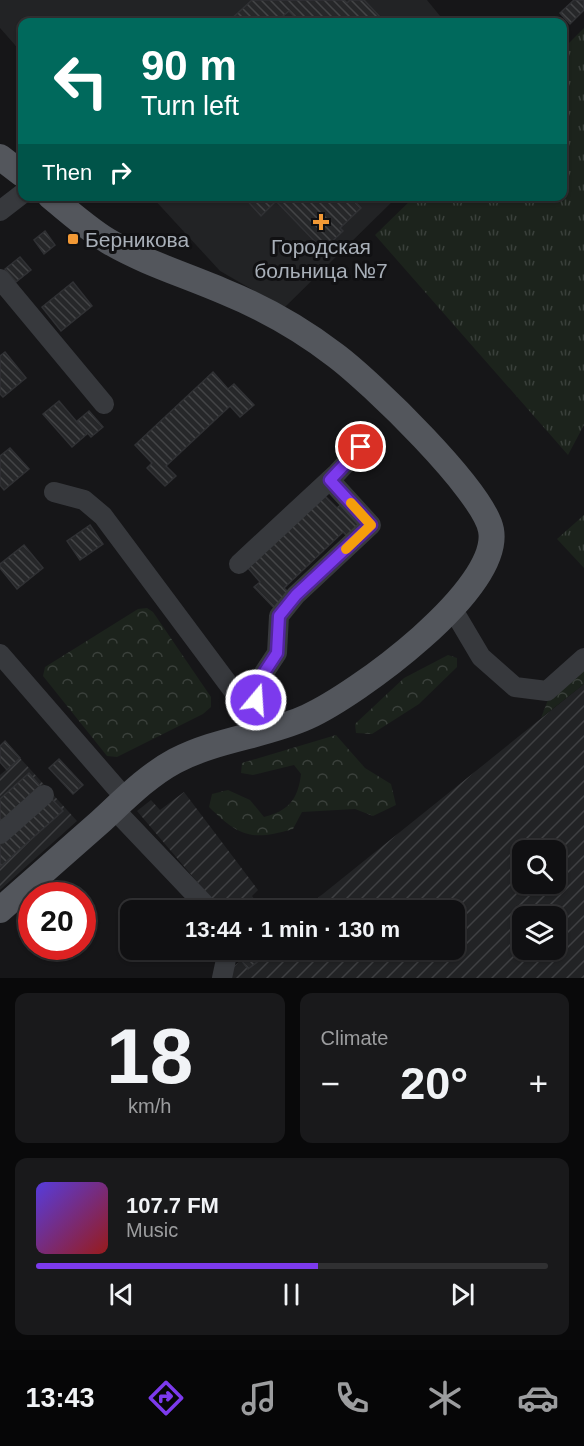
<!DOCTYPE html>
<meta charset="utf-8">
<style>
:root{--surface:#101012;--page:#19191b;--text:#f1f3f6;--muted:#9c9d9f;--line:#303032;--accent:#7c3aed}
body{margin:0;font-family:Helvetica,sans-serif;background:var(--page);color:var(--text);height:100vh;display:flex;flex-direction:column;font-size:22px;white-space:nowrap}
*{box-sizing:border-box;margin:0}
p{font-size:20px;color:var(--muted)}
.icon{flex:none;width:33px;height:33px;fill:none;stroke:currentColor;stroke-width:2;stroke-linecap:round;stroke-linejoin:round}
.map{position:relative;height:978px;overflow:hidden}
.panel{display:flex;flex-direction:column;gap:15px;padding:15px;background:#09090a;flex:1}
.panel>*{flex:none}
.banner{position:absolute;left:18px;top:18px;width:549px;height:183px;border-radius:12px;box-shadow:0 2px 4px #0004,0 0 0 2px var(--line);background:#00695c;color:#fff;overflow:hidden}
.buttons{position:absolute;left:512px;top:840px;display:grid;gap:12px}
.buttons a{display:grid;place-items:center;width:54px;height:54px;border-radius:12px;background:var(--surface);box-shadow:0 2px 4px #0004,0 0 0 2px var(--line);font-size:30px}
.speed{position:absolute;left:18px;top:882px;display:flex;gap:12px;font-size:30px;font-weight:700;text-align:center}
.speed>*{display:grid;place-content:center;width:78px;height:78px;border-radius:50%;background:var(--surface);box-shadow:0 2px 4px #0004,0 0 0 2px var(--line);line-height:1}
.speed .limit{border:9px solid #d22;background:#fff;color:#111}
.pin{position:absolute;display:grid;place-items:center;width:51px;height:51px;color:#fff;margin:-26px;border:3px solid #fff;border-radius:50%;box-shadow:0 2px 6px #0007}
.me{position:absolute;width:66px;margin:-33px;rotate:18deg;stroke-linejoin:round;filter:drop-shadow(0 0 4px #0008)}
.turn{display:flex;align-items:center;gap:21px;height:126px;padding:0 24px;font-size:27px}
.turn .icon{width:78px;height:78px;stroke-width:2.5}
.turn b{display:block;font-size:42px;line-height:51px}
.then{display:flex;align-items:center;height:57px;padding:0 24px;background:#0003;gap:12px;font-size:22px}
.big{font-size:45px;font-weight:800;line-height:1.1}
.panel .tile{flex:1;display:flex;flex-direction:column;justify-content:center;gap:9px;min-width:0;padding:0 21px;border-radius:12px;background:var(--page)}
.panel .dial{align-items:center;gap:0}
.dial b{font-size:78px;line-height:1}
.song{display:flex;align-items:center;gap:18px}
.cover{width:72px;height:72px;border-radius:9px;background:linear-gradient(135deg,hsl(250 70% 55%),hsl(0 70% 35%))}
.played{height:6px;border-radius:3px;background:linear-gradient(90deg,var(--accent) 55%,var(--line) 55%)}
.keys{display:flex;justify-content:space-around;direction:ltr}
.heat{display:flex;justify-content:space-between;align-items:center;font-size:33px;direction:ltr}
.panel .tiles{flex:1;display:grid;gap:15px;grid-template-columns:1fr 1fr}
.tile:last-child{grid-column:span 2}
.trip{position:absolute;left:120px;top:900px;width:345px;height:60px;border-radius:12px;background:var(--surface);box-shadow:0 2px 4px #0004,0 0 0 2px var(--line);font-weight:800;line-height:60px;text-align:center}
.tab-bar{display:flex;height:96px;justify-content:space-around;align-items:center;background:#060607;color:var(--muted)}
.tab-bar .icon{width:42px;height:42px}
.tab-bar .active{color:var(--accent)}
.tab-bar b{font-size:27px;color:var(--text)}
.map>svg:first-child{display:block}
</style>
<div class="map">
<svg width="584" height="978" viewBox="0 0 584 978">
<defs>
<pattern id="industrial-furrows" width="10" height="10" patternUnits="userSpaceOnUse" patternTransform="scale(1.5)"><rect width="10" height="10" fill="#222325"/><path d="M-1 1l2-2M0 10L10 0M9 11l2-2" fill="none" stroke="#3f4043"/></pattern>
<pattern id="forest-crowns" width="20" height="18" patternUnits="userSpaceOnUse" patternTransform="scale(1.5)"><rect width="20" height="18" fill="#1c231c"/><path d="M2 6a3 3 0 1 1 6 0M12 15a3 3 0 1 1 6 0" fill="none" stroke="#3a403b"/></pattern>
<pattern id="park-tufts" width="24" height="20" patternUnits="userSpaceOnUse" patternTransform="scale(1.5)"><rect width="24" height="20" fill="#1c231c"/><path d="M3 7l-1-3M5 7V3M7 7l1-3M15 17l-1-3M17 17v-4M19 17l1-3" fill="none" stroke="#3a403b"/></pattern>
<pattern id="building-back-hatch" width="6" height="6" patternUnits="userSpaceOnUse" patternTransform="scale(1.5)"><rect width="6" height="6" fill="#262729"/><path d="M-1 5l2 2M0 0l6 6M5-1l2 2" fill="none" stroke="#434446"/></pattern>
</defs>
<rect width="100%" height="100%" fill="#161618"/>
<g fill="#222325">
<polygon points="0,0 427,0 445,22 22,22 22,53 0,28"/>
<polygon points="152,197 397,197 284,308 220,271"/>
</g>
<g fill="url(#industrial-furrows)" fill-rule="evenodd">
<path d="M584,684V978H230V969L255,950H454V910H303ZM522,850H555V884H522ZM522,916H555V950H522Z"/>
<polygon points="20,758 77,821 0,890 0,775"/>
<polygon points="184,792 258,890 252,896 258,904 250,910 221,910 137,811 151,800 160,810"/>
</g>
<g fill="url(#forest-crowns)">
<polygon points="147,608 153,612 211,697 211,707 203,714 117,757 107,756 43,676 45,667 138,609"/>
<polygon points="448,655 457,658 457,667 419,704 372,734 356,733 355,724 404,678"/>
<polygon points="584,664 584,684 541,718 551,692"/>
<path d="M336,735L365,768L391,784L396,805L373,816L355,809L302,812L293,829C251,841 240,837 209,807L212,794L228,790L250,800L264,817C288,811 298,800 301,774L294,765L253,775L241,773L242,763Z"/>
</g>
<g fill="url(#park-tufts)">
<polygon points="584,28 584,425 568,455 375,235 414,197 562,196 563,49"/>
<polygon points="584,515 584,568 557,539"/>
</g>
<g fill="url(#building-back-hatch)" stroke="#303134" stroke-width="1.5">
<polygon points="252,0 344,0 347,3 350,0 364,0 381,18 377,22 300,22 289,11 276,22 228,22"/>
<polygon points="574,0 584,0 584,10 570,24 560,13"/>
<polygon points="243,196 350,196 361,208 340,228 343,231 323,250 276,201 261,216"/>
<polygon points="45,231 55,245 44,254 34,240"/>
<polygon points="20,257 31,270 16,282 5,269"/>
<polygon points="73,282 92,306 61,331 42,307"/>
<polygon points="5,352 26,378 3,397 0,394 0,356"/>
<polygon points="213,372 228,389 234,384 254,405 240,417 230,406 166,466 176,476 165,486 147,468 152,463 135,445"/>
<polygon points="59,401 87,434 72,447 43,414"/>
<polygon points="89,411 103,427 91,437 77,421"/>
<polygon points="10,448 29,469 4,490 0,485 0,456"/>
<polygon points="325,496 337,508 344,502 367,527 352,541 343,532 284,588 292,596 277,611 254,587 260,582 248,568"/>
<polygon points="90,525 103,544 80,560 67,541"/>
<polygon points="24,545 43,568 17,589 0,568 0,564"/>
<polygon points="5,741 20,758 7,770 0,762 0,746"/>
<polygon points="59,759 83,785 73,794 49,768"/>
<polygon points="29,773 40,786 0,822 0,799"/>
<polygon points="51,798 63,811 0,867 0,844"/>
<polygon points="253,951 260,960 248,969 241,960"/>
</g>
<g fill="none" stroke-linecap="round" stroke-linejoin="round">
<g stroke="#37393d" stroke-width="20">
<polyline points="0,211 22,194"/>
<polyline points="0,279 104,404"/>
<polyline points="54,492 84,500 103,516 264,732"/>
<polyline points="239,564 337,473 361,447"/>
<polyline points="452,608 481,657 515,687 547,691 584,658"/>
<polyline points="0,654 125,798"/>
<polyline points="253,718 258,682 277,653 279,616 296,595 371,525 330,480"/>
<polyline points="114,809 210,910"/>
<polyline points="0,834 44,795"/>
<polyline points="222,978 228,950"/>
</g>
<g stroke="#53565c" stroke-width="26">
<polyline points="0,157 22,174"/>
<path d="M0,910C33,881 67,851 100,822C124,800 147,776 175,761C217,739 265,736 307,717C356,695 502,589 491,530C484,491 370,381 335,355C301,329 264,308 225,292C186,275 145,263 108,241C87,228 69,212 50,196"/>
</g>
</g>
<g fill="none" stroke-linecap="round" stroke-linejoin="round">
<defs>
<polyline id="route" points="256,700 258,682 277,653 279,616 296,595 371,525 330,480 361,447"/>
</defs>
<use href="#route" stroke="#51269a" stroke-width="15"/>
<use href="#route" stroke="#7c3aed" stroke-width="10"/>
<polyline stroke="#f59e0b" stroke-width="10" points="346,549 371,525 351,503"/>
</g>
<g fill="#f29935" stroke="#111113" stroke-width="2">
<path d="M318 213h6v6h6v6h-6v6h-6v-6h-6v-6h6z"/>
<rect x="67" y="233" width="12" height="12" rx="3"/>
</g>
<g text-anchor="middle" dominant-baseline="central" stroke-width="6" stroke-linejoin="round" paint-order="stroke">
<g font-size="21" fill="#a8afb8" stroke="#111113" text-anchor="start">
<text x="85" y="239">Берникова</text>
<text x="321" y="246" text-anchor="middle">Городская<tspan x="321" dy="24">больница №7</tspan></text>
</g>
</g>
</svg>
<div class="buttons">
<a><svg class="icon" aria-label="search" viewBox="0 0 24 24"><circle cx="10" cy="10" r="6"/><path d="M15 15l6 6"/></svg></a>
<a><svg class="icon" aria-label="layers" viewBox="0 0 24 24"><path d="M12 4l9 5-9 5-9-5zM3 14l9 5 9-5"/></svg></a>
</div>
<div class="speed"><div class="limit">20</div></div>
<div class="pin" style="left:361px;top:447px;background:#d93025"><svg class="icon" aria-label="arrive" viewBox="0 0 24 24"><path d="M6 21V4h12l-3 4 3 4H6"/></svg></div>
<svg class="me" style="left:256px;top:700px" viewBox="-20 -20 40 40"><circle r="17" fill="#7c3aed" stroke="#fff" stroke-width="3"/><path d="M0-11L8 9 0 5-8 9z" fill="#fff"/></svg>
<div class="trip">13:44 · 1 min · 130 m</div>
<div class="banner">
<div class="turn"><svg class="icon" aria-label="left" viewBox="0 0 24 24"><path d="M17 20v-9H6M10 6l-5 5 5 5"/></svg><div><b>90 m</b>Turn left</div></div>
<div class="then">Then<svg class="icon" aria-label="right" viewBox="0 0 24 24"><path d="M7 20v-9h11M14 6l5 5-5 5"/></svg></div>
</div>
</div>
<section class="panel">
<div class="tiles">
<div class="tile dial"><b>18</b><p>km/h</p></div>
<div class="tile"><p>Climate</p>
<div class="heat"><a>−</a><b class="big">20°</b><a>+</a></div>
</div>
<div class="tile">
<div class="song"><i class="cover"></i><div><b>107.7 FM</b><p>Music</p></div></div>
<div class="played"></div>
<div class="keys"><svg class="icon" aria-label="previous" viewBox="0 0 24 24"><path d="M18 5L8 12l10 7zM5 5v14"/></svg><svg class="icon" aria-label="pause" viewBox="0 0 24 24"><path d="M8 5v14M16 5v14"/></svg><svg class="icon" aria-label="next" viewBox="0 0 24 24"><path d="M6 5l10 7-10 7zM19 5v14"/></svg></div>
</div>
</div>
</section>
<nav class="tab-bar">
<b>13:43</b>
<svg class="icon active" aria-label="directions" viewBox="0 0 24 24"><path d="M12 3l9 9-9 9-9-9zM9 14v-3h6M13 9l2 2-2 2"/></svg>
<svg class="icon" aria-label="music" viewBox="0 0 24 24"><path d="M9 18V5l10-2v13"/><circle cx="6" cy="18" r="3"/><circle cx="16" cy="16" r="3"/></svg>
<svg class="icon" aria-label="phone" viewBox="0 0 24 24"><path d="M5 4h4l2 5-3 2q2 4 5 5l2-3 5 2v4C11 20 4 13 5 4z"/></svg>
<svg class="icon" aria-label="climate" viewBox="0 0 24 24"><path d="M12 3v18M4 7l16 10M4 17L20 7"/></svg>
<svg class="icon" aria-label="car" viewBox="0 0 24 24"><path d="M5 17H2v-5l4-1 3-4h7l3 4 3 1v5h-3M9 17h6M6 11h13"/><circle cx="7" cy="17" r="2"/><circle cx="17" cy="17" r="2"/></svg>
</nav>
